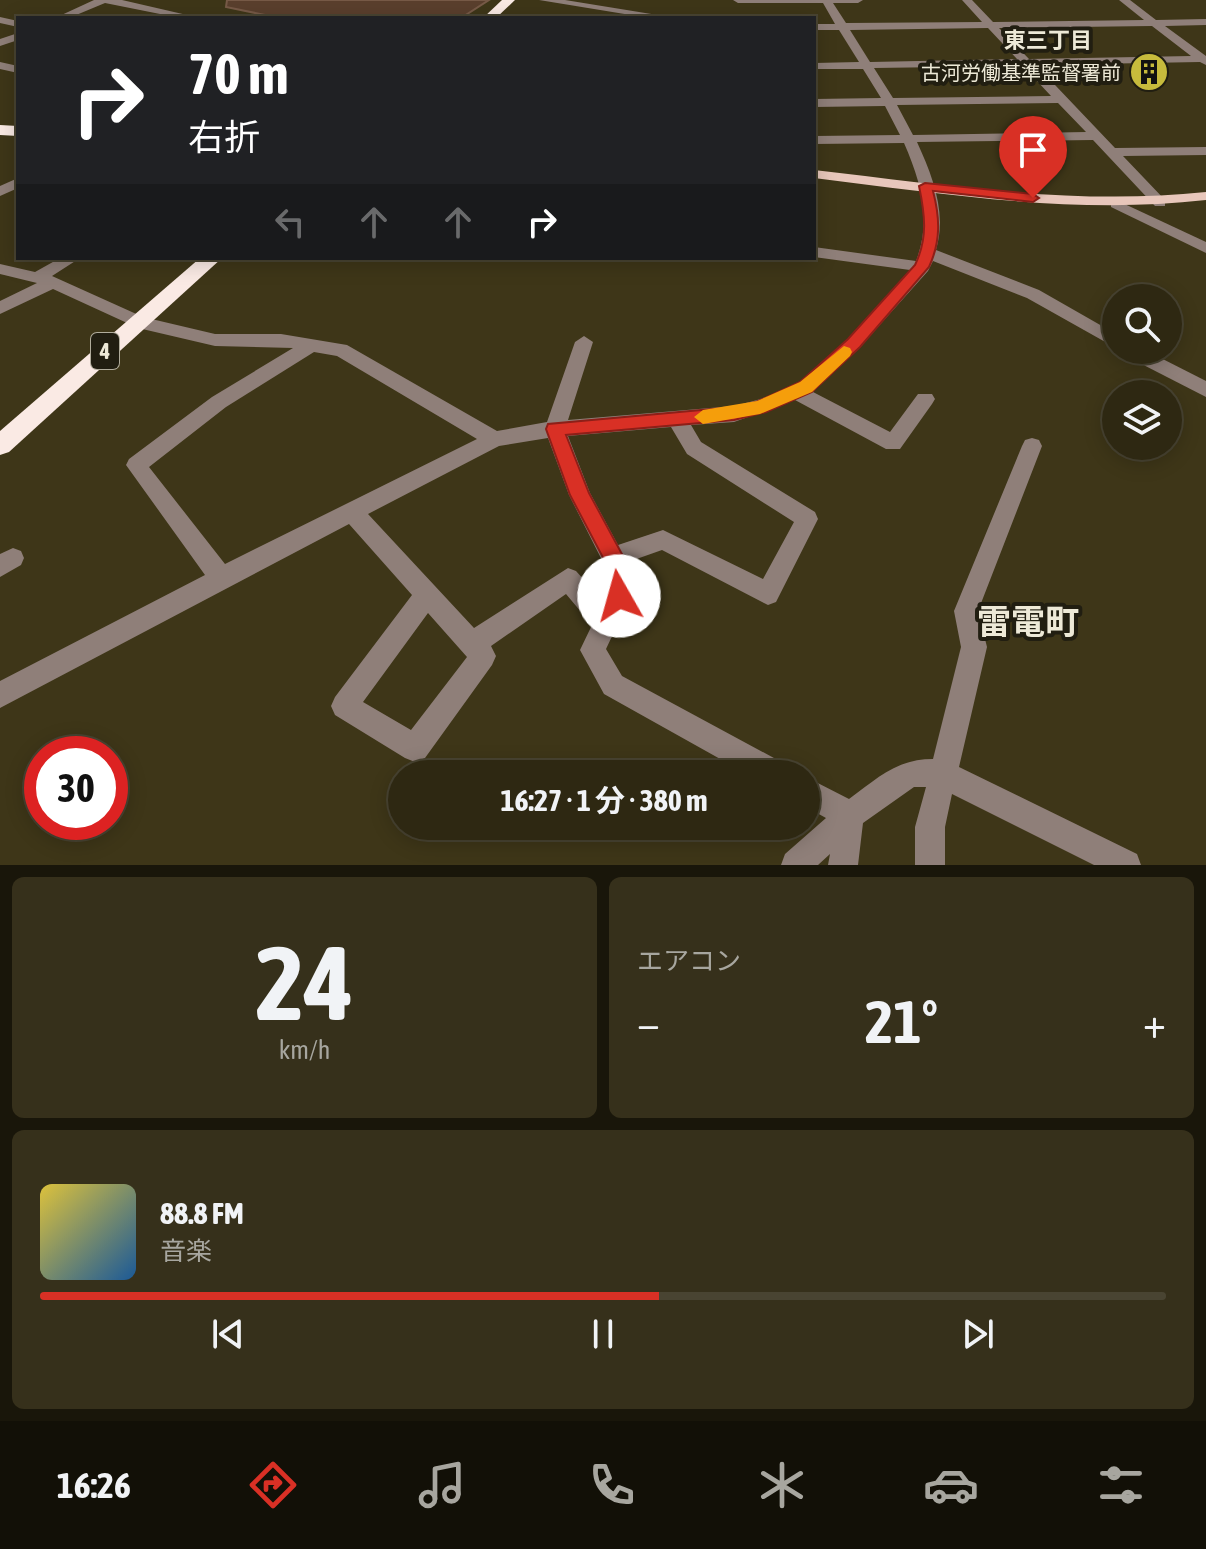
<!DOCTYPE html>
<html lang="ja">
<meta charset="utf-8">
<style>
:root{--surface:#2e2812;--page:#36301b;--text:#f1f3f6;--muted:#a7a69f;--line:#494432;--accent:#d93025}
body{margin:0;font-family:"Asap Condensed","Noto Sans JP",sans-serif;background:var(--page);color:var(--text);height:100vh;display:flex;flex-direction:column;font-size:30px;white-space:nowrap}
*{box-sizing:border-box;margin:0}
p{font-size:26px;color:var(--muted)}
.icon{flex:none;width:44px;height:44px;fill:none;stroke:currentColor;stroke-width:2;stroke-linecap:round;stroke-linejoin:round}
.map{position:relative;height:865px;overflow:hidden}
.drawer{display:flex;flex-direction:column;gap:12px;padding:12px;background:#19160a;flex:1}
.drawer>*{flex:none}
.banner{position:absolute;left:16px;top:16px;width:800px;height:244px;border-radius:0px;box-shadow:0 4px 20px #0003,0 0 0 2px var(--line);background:#202124;color:#fff;overflow:hidden}
.tools{position:absolute;left:1102px;top:284px;display:grid;gap:16px}
.tools a{display:grid;place-items:center;width:80px;height:80px;border-radius:50%;background:var(--surface);box-shadow:0 4px 20px #0003,0 0 0 2px var(--line);font-size:40px}
.speed{position:absolute;left:24px;top:736px;display:flex;gap:16px;font-size:40px;font-weight:700;text-align:center}
.speed>*{display:grid;place-content:center;width:104px;height:104px;border-radius:50%;background:var(--surface);box-shadow:0 4px 20px #0003,0 0 0 2px var(--line);line-height:1}
.speed .limit{border:12px solid #d22;background:#fff;color:#111}
.pin{position:absolute;display:grid;place-items:center;width:68px;height:68px;color:#fff;margin:-82px -34px;border-radius:50% 50% 50% 0;rotate:-45deg;box-shadow:0 0 8px #0007}
.pin .icon{rotate:45deg}
.me{position:absolute;width:88px;margin:-44px;rotate:353deg;stroke-linejoin:round;filter:drop-shadow(0 0 6px #0008)}
.turn{display:flex;align-items:center;gap:28px;height:168px;padding:0 40px;font-size:36px}
.turn .icon{width:104px;height:104px;stroke-width:2.5}
.turn b{display:block;font-size:56px;line-height:68px}
.lanes{display:flex;align-items:center;height:76px;padding:0 40px;background:#0003;justify-content:center;gap:40px;direction:ltr}
.lanes .off{opacity:.35}
.big{font-size:60px;font-weight:700;line-height:1.1}
.drawer .card{flex:1;display:flex;flex-direction:column;justify-content:center;gap:12px;min-width:0;padding:0 28px;border-radius:12px;background:var(--page)}
.drawer .dial{align-items:center;gap:0}
.dial b{font-size:104px;line-height:1}
.song{display:flex;align-items:center;gap:24px}
.cover{width:96px;height:96px;border-radius:12px;background:linear-gradient(135deg,hsl(50 70% 55%),hsl(210 70% 35%))}
.played{height:8px;border-radius:4px;background:linear-gradient(90deg,var(--accent) 55%,var(--line) 55%)}
.keys{display:flex;justify-content:space-around;direction:ltr}
.heat{display:flex;justify-content:space-between;align-items:center;font-size:44px;direction:ltr}
.drawer .tiles{flex:1;display:grid;gap:12px;grid-template-columns:1fr 1fr}
.card:last-child{grid-column:span 2}
.trip{position:absolute;left:388px;top:760px;width:432px;height:80px;border-radius:40px;background:var(--surface);box-shadow:0 4px 20px #0003,0 0 0 2px var(--line);font-weight:700;line-height:80px;text-align:center}
.dock{display:flex;height:128px;justify-content:space-around;align-items:center;background:#121007;color:var(--muted)}
.dock .icon{width:56px;height:56px}
.dock .selected{color:var(--accent)}
.dock b{font-size:36px;color:var(--text)}
.map>svg:first-child{display:block}
</style>
<div class="map">
<svg width="1206" height="865" viewBox="0 0 1206 865">
<rect width="100%" height="100%" fill="#3e3618"/>
<polygon fill="#5a3f2d" stroke="#775a47" stroke-width="2" points="227,0 489,0 461,18 280,18 226,7"/>
<g fill="none" stroke-linecap="round" stroke-linejoin="round">
<g fill="#8f7f79" fill-rule="evenodd">
<polygon points="94,0 122,0 200,18 180,18 105,3 69,18 55,18"/>
<polygon points="539,0 565,0 676,18 649,18"/>
<path d="M733,0H863L858,3H833L846,23L982,22L962,0H972L993,22L1144,20L1119,0H1130L1156,20L1206,19V25L1165,26L1206,56V65L1200,62L1036,65L1115,148L1206,147V155L1123,156L1165,200V206H1155L1093,140L917,142C933,177 947,213 936,250L1039,290L1116,334V348L1027,298L933,261L928,271L860,347L813,392L890,432L918,394H932L935,399L932,404L900,449H886L795,400L734,422L691,425L701,442L815,512L818,519L776,602L768,605L662,550L628,562L631,596L606,649L622,676L785,764L789,774H747L604,694L580,650L592,625L566,594L491,646L496,656L492,665L425,758L415,762L405,758L335,715L331,706L335,697L412,595L349,524L0,708V681L205,575L126,465L129,459L212,397L293,348L215,346L138,328L53,289L0,314V301L37,283L0,274V264L35,272L60,258H80L52,276L143,317L215,334H281L347,345L497,431L547,422L575,342L584,336L593,342L568,420L734,406C755,401 780,394 799,382C835,359 880,303 910,270L814,257V247L916,261C932,220 921,182 904,143L814,144V136L900,135L885,106L814,107V99L881,98L863,69H814V63L859,62L839,30H814V24H835L823,3H738ZM1152,26L1191,56L1029,59L999,28ZM988,28L1017,59L870,62L850,30ZM1023,66L1051,96L893,98L874,68ZM1058,103L1086,132L913,135L897,105ZM314,352L337,356L477,439L225,564L149,467L226,407ZM671,427L687,454L794,522L763,579L663,530L618,545L590,493L568,436ZM548,438L569,495L607,570V595L604,602L576,571L568,568L474,628L368,514L499,446ZM428,613L467,657L411,730L363,702Z"/>
<polygon points="0,17 18,21 18,27 0,23"/>
<polygon points="18,33 18,40 0,46 0,39"/>
<polygon points="0,62 18,66 18,73 0,69"/>
<polygon points="18,178 18,188 0,196 0,186"/>
<polygon points="1116,200 1206,242 1206,253 1111,207 1111,201"/>
<polygon points="1121,350 1145,350 1206,381 1206,397 1124,355"/>
<path d="M1032,438L1039,440L1042,446L978,611L987,647L959,767L1137,854L1141,865H1094L952,794L945,827V865H915V827L926,787H914L863,823L858,865H828L830,854L818,865H781L785,854L826,818L806,807V777L849,799C878,778 896,759 933,759L961,647L954,611L1022,446L1025,440Z"/>
<polygon points="13,548 21,551 24,558 21,565 0,577 0,554"/>
</g>
<path fill="#e8c7bb" fill-rule="evenodd" d="M814,170C945,185 1074,206 1206,192V200C1074,215 945,194 814,178Z"/>
<g fill="#faeae4" fill-rule="evenodd">
<polygon points="502,0 515,0 496,18 483,18"/>
<polygon points="0,125 18,126 18,136 0,135"/>
<polygon points="200,258 222,258 9,452 0,455 0,431"/>
</g>
</g>
<path fill="#d93025" stroke="#8d1f18" stroke-width="2" d="M925,183L1033,194L1039,198L1033,202L933,191C940,218 941,241 929,267L860,347L812,392L766,412L734,420L566,435L589,493L630,569L629,596L626,603L619,606L611,603L608,596L609,569L570,495L546,429L548,424L734,407L756,402L800,382L848,339L915,265C928,238 925,215 919,186Z"/>
<polygon fill="#f59e0b" points="844,346 850,348 852,352 850,356 812,392 760,414 703,424 694,417 703,410 757,401 800,382"/>
<defs>
<symbol id="building-disc" viewBox="-11 -11 22 22"><circle r="9.5" fill="#c7bb3c" stroke="#211e11"/><path d="M-4-6H4V6H1V3H-1V6H-4ZM-2.5-4.3h1.7v1.8h-1.7ZM.8-4.3h1.7v1.8H.8ZM-2.5-1h1.7V.8h-1.7ZM.8-1h1.7V.8H.8Z" fill="#111"/></symbol>
</defs>
<g fill-rule="evenodd">
<use href="#building-disc" x="1127" y="50" width="44" height="44"/>
</g>
<g text-anchor="middle" dominant-baseline="central" stroke-width="8" stroke-linejoin="round" paint-order="stroke">
<g font-size="20" fill="#ede9d7" stroke="#211e11" text-anchor="end">
<text x="1121" y="72">古河労働基準監督署前</text>
</g>
<g font-size="22" font-weight="bold" fill="#ede9d7" stroke="#211e11">
<text x="1048" y="40">東三丁目</text>
</g>
<rect fill="#211e11" stroke="#b0ac9c" stroke-width="2" x="91" y="333" width="28" height="36" rx="6"/>
<g font-size="22" font-weight="bold" fill="#ede9d7">
<text x="105" y="351">4</text>
</g>
<g font-size="34" font-weight="bold" fill="#ede9d7" stroke="#211e11">
<text x="1028" y="621">雷電町</text>
</g>
</g>
</svg>
<div class="tools">
<a><svg class="icon" aria-label="search" viewBox="0 0 24 24"><circle cx="10" cy="10" r="6"/><path d="M15 15l6 6"/></svg></a>
<a><svg class="icon" aria-label="layers" viewBox="0 0 24 24"><path d="M12 4l9 5-9 5-9-5zM3 14l9 5 9-5"/></svg></a>
</div>
<div class="speed"><div class="limit">30</div></div>
<div class="pin" style="left:1033px;top:198px;background:#d93025"><svg class="icon" aria-label="arrive" viewBox="0 0 24 24"><path d="M6 21V4h12l-3 4 3 4H6"/></svg></div>
<svg class="me" style="left:619px;top:596px" viewBox="-20 -20 40 40"><circle r="19" fill="#fff"/><path d="M0-13L10 11 0 6-10 11z" fill="#d93025"/></svg>
<div class="trip">16:27 · 1 分 · 380 m</div>
<div class="banner">
<div class="turn"><svg class="icon" aria-label="right" viewBox="0 0 24 24"><path d="M7 20v-9h11M14 6l5 5-5 5"/></svg><div><b>70 m</b>右折</div></div>
<div class="lanes"><svg class="icon off" aria-label="left" viewBox="0 0 24 24"><path d="M17 20v-9H6M10 6l-5 5 5 5"/></svg><svg class="icon off" aria-label="ahead" viewBox="0 0 24 24"><path d="M12 20V5M6 11l6-6 6 6"/></svg><svg class="icon off" aria-label="ahead" viewBox="0 0 24 24"><path d="M12 20V5M6 11l6-6 6 6"/></svg><svg class="icon" aria-label="right" viewBox="0 0 24 24"><path d="M7 20v-9h11M14 6l5 5-5 5"/></svg></div>
</div>
</div>
<section class="drawer">
<div class="tiles">
<div class="card dial"><b>24</b><p>km/h</p></div>
<div class="card"><p>エアコン</p>
<div class="heat"><a>−</a><b class="big">21°</b><a>+</a></div>
</div>
<div class="card">
<div class="song"><i class="cover"></i><div><b>88.8 FM</b><p>音楽</p></div></div>
<div class="played"></div>
<div class="keys"><svg class="icon" aria-label="previous" viewBox="0 0 24 24"><path d="M18 5L8 12l10 7zM5 5v14"/></svg><svg class="icon" aria-label="pause" viewBox="0 0 24 24"><path d="M8 5v14M16 5v14"/></svg><svg class="icon" aria-label="next" viewBox="0 0 24 24"><path d="M6 5l10 7-10 7zM19 5v14"/></svg></div>
</div>
</div>
</section>
<nav class="dock">
<b>16:26</b>
<svg class="icon selected" aria-label="directions" viewBox="0 0 24 24"><path d="M12 3l9 9-9 9-9-9zM9 14v-3h6M13 9l2 2-2 2"/></svg>
<svg class="icon" aria-label="music" viewBox="0 0 24 24"><path d="M9 18V5l10-2v13"/><circle cx="6" cy="18" r="3"/><circle cx="16" cy="16" r="3"/></svg>
<svg class="icon" aria-label="phone" viewBox="0 0 24 24"><path d="M5 4h4l2 5-3 2q2 4 5 5l2-3 5 2v4C11 20 4 13 5 4z"/></svg>
<svg class="icon" aria-label="climate" viewBox="0 0 24 24"><path d="M12 3v18M4 7l16 10M4 17L20 7"/></svg>
<svg class="icon" aria-label="car" viewBox="0 0 24 24"><path d="M5 17H2v-5l4-1 3-4h7l3 4 3 1v5h-3M9 17h6M6 11h13"/><circle cx="7" cy="17" r="2"/><circle cx="17" cy="17" r="2"/></svg>
<svg class="icon" aria-label="filters" viewBox="0 0 24 24"><path d="M4 7h16M4 17h16"/><circle cx="9" cy="7" r="2"/><circle cx="15" cy="17" r="2"/></svg>
</nav>
